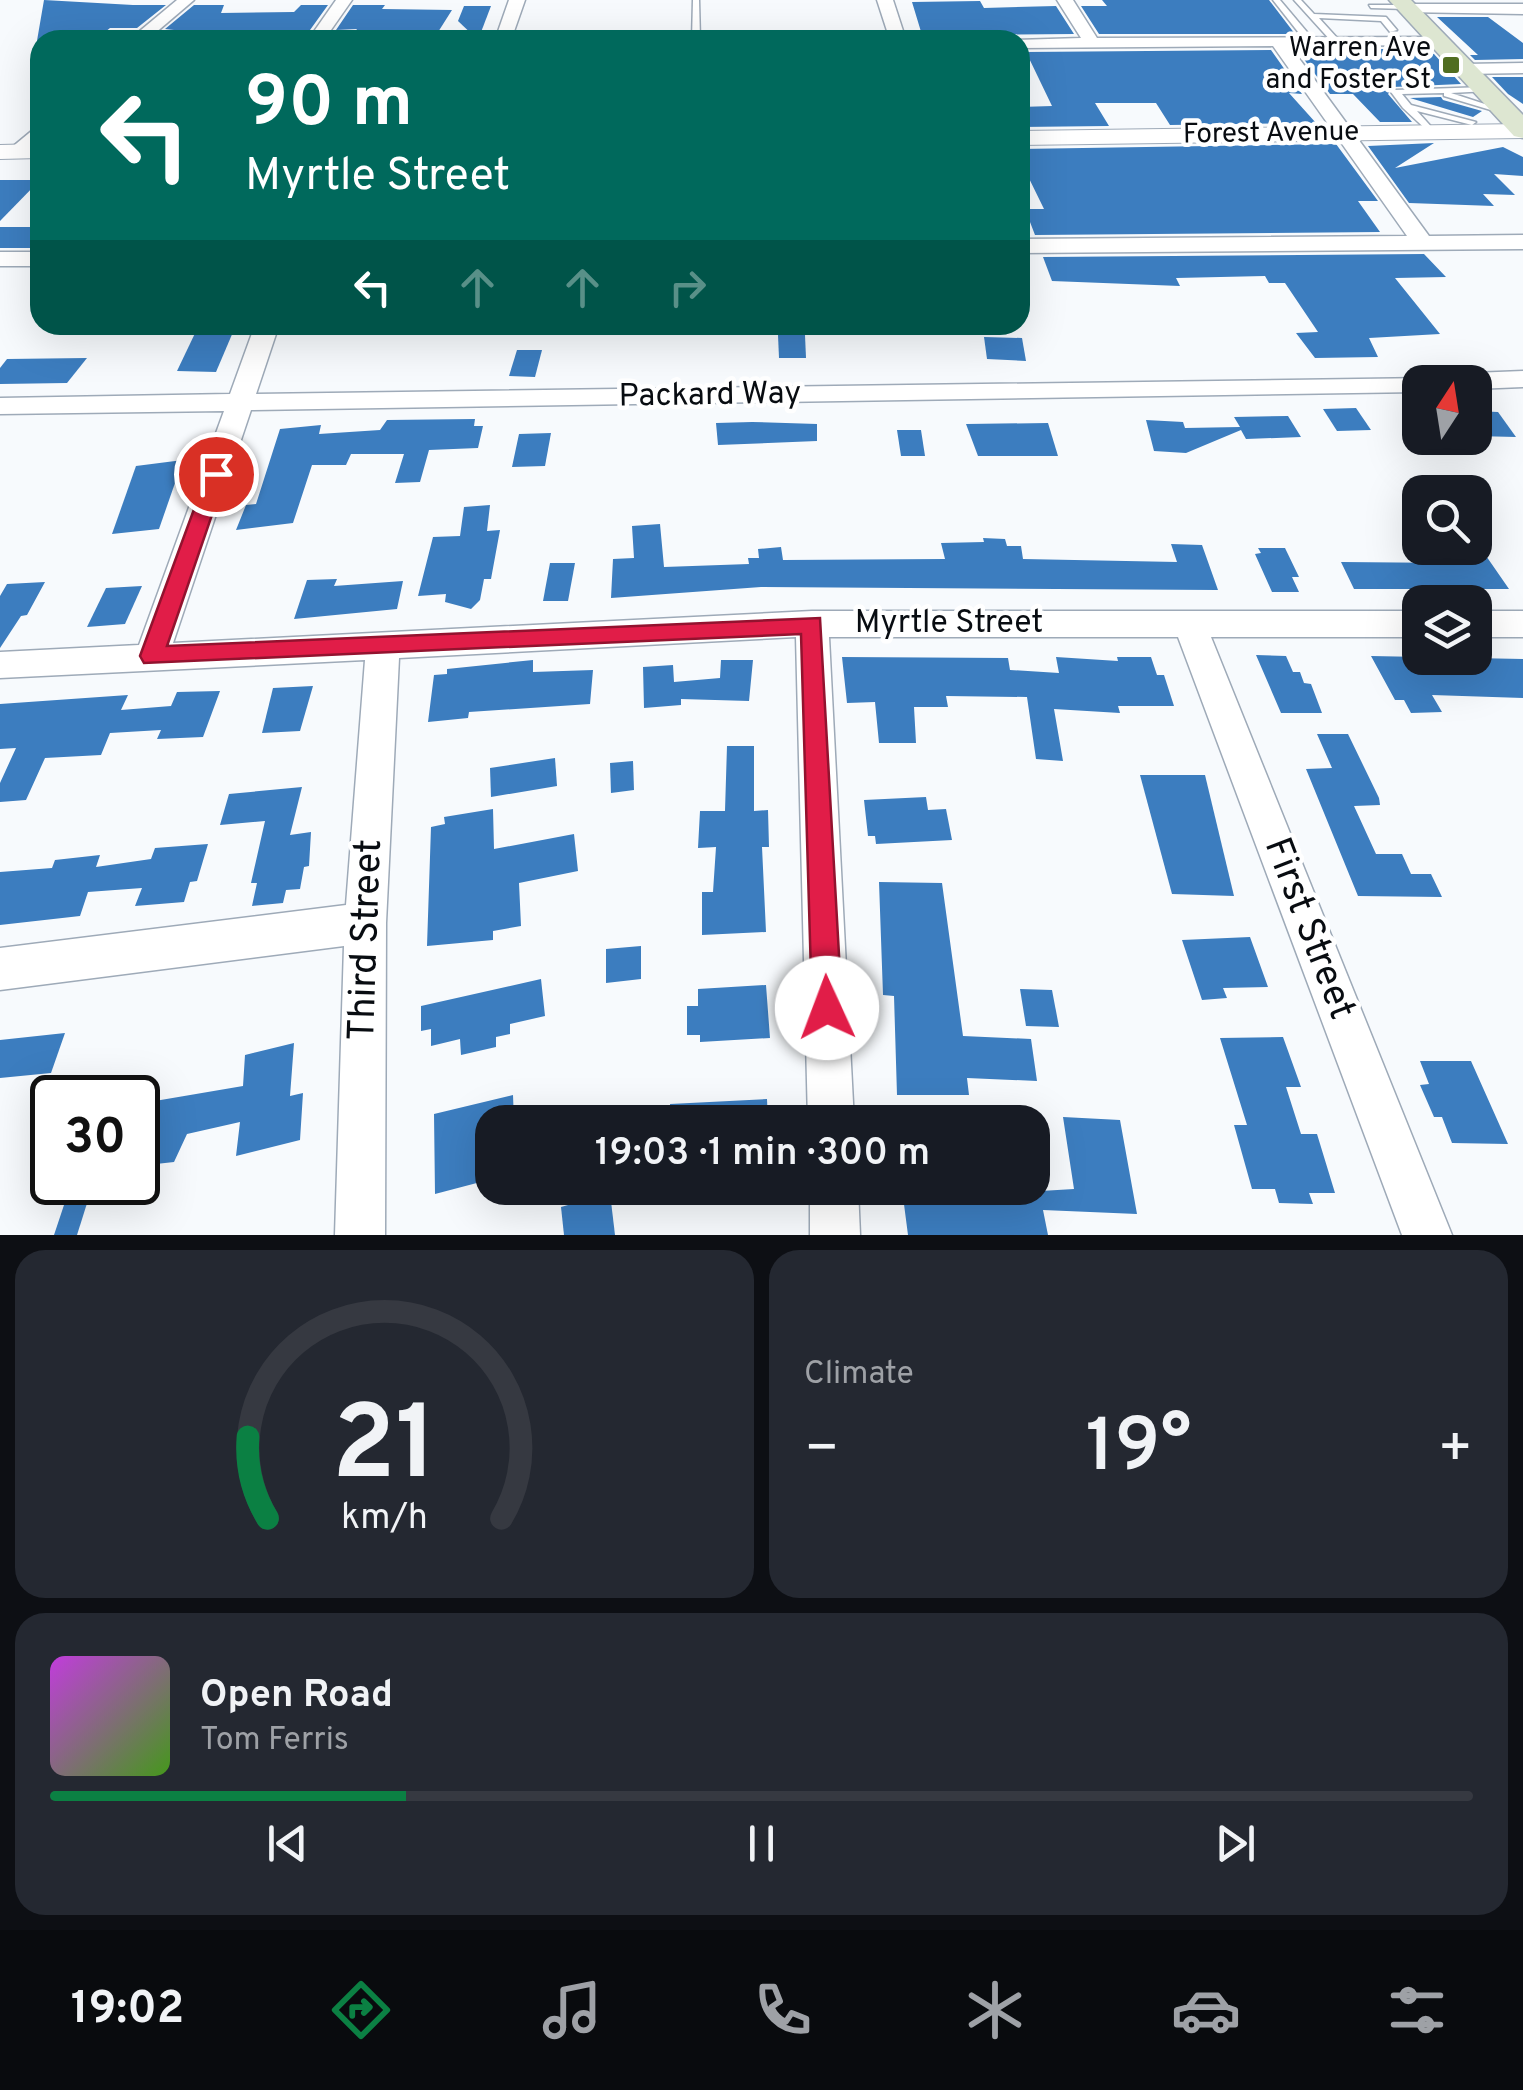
<!DOCTYPE html>
<meta charset="utf-8">
<style>
:root{--surface:#171b24;--page:#242831;--text:#f1f3f6;--muted:#9ea1a6;--line:#363941;--accent:#0b8043}
body{margin:0;font-family:Overpass,sans-serif;background:var(--page);color:var(--text);height:100vh;display:flex;flex-direction:column;font-size:38px;white-space:nowrap}
*{box-sizing:border-box;margin:0}
p{font-size:32px;color:var(--muted)}
.icon{flex:none;width:55px;height:55px;fill:none;stroke:currentColor;stroke-width:2;stroke-linecap:round;stroke-linejoin:round}
.map{position:relative;height:1235px;overflow:hidden}
.details{display:flex;flex-direction:column;gap:15px;padding:15px;background:#0d0f14;flex:1}
.details>*{flex:none}
.top-card{position:absolute;left:30px;top:30px;width:1000px;height:305px;border-radius:30px;box-shadow:0 10px 40px #0002;background:#00695c;color:#fff;overflow:hidden}
.needle{width:65px;rotate:12deg}
.tools{position:absolute;left:1402px;top:365px;display:grid;gap:20px}
.tools a{display:grid;place-items:center;width:90px;height:90px;border-radius:20px;background:var(--surface);box-shadow:0 10px 40px #0002;font-size:50px}
.speed{position:absolute;left:30px;top:1075px;display:flex;gap:20px;font-size:50px;font-weight:700;text-align:center}
.speed>*{display:grid;place-content:center;width:130px;height:130px;border-radius:50%;background:var(--surface);box-shadow:0 10px 40px #0002;line-height:1}
.speed .limit{border:5px solid #111;border-radius:15px;background:#fff;color:#111}
.pin{position:absolute;display:grid;place-items:center;width:85px;height:85px;color:#fff;margin:-42px;border:5px solid #fff;border-radius:50%;box-shadow:0 2px 10px #0007}
.me{position:absolute;width:110px;margin:-55px;rotate:358deg;stroke-linejoin:round;filter:drop-shadow(0 0 8px #0008)}
.turn{display:flex;align-items:center;gap:35px;height:210px;padding:0 50px;font-size:45px}
.turn .icon{width:130px;height:130px;stroke-width:2.5}
.turn b{display:block;font-size:70px;line-height:85px}
.lanes{display:flex;align-items:center;height:95px;padding:0 50px;background:#0003;justify-content:center;gap:50px;direction:ltr}
.lanes .off{opacity:.35}
.big{font-size:75px;font-weight:600;line-height:1.1}
.details .tile{flex:1;display:flex;flex-direction:column;justify-content:center;gap:15px;min-width:0;padding:0 35px;border-radius:30px;background:var(--page)}
.details .dial{align-items:center;gap:0}
.dial svg{height:260px;overflow:visible;fill:none;stroke:var(--line);stroke-width:7;stroke-linecap:round;text-anchor:middle}
.dial text{fill:var(--text);stroke:none}
.song{display:flex;align-items:center;gap:30px}
.cover{width:120px;height:120px;border-radius:15px;background:linear-gradient(135deg,hsl(290 70% 55%),hsl(100 70% 35%))}
.played{height:10px;border-radius:5px;background:linear-gradient(90deg,var(--accent) 25%,var(--line) 25%)}
.keys{display:flex;justify-content:space-around;direction:ltr}
.heat{display:flex;justify-content:space-between;align-items:center;font-size:55px;direction:ltr}
.details .tiles{flex:1;display:grid;gap:15px;grid-template-columns:1fr 1fr}
.tile:last-child{grid-column:span 2}
.trip{position:absolute;left:475px;top:1105px;width:575px;height:100px;border-radius:30px;background:var(--surface);box-shadow:0 10px 40px #0002;font-weight:600;line-height:100px;text-align:center}
.tabs{display:flex;height:160px;justify-content:space-around;align-items:center;background:#090b0e;color:var(--muted)}
.tabs .icon{width:70px;height:70px}
.tabs .selected{color:var(--accent)}
.tabs b{font-size:45px;color:var(--text)}
.map>svg:first-child{display:block}
</style>
<div class="map">
<svg width="1523" height="1235" viewBox="0 0 1523 1235">
<rect width="100%" height="100%" fill="#f7fafd"/>
<g fill="#3c7dbf">
<polygon points="44,0 133,5 166,5 137,28 110,28 95,40 40,40 40,59 33,64"/>
<polygon points="1102,0 1269,0 1295,34 1099,34 1081,6 1107,6"/>
<polygon points="980,1 984,8 1056,6 1074,34 922,35 912,2"/>
<polygon points="194,5 224,5 221,13 294,12 301,5 328,5 310,30 301,30 291,40 163,40 174,30 165,29"/>
<polygon points="353,5 385,5 382,9 452,10 433,40 349,40 357,29 336,30"/>
<polygon points="464,6 491,6 478,40 458,21"/>
<polygon points="1437,17 1488,17 1523,43 1523,59 1475,60 1470,55 1478,55"/>
<polygon points="1385,49 1434,54 1461,84 1393,87 1388,94 1412,122 1380,122 1353,94 1330,94 1297,50"/>
<polygon points="1271,50 1302,94 1289,93 1316,123 1170,125 1156,103 1095,103 1109,126 1020,127 1020,107 1052,106 1026,52"/>
<polygon points="1492,77 1523,77 1523,104 1508,94"/>
<polygon points="1441,97 1443,100 1482,111 1473,117 1410,98"/>
<polygon points="1434,143 1395,168 1503,147 1523,157 1523,176 1494,174 1515,195 1483,194 1494,206 1409,203 1368,146"/>
<polygon points="1336,144 1378,201 1358,201 1380,232 1035,235 1025,209 1044,209 1020,160 1020,149"/>
<polygon points="0,180 40,180 0,221"/>
<polygon points="0,227 40,227 40,238 31,248 0,248"/>
<polygon points="1424,254 1446,277 1395,278 1440,334 1369,338 1378,357 1315,358 1296,333 1318,332 1285,283 1269,283 1265,276 1176,278 1180,286 1052,281 1043,257"/>
<polygon points="236,325 216,372 177,371 198,327"/>
<polygon points="778,335 805,335 806,358 779,358"/>
<polygon points="984,337 1022,338 1026,361 987,359"/>
<polygon points="517,350 542,350 535,377 509,376"/>
<polygon points="87,358 67,383 0,384 0,368 7,359"/>
<polygon points="1356,408 1371,430 1337,431 1323,409"/>
<polygon points="1475,411 1498,412 1516,437 1475,436"/>
<polygon points="1288,416 1301,437 1246,439 1241,430 1186,453 1154,451 1146,420 1183,422 1185,428 1240,427 1234,417"/>
<polygon points="475,419 474,426 483,426 478,448 429,450 420,482 395,483 404,454 351,454 346,465 312,465 293,523 236,530 246,505 256,504 280,429 321,425 319,434 380,430 387,420"/>
<polygon points="752,422 817,424 817,441 718,445 716,423"/>
<polygon points="1048,423 1058,456 978,456 966,424"/>
<polygon points="897,430 921,430 925,456 901,456"/>
<polygon points="551,433 545,466 512,467 519,434"/>
<polygon points="183,460 159,529 112,534 136,466"/>
<polygon points="490,505 487,531 500,530 491,579 484,579 480,600 471,609 445,602 446,594 418,596 433,537 460,536 464,507"/>
<polygon points="660,524 664,567 749,564 748,558 759,558 758,549 781,547 783,560 945,559 941,543 984,542 983,538 1005,539 1007,546 1021,546 1023,559 1177,562 1171,544 1202,545 1218,590 761,587 611,598 613,559 634,558 632,526"/>
<polygon points="1258,548 1285,548 1299,577 1292,577 1299,592 1272,592 1255,554 1261,553"/>
<polygon points="1445,550 1482,550 1509,589 1354,589 1341,562 1454,563"/>
<polygon points="550,563 575,563 568,601 543,601"/>
<polygon points="337,579 334,586 403,581 397,609 294,619 307,580"/>
<polygon points="45,582 27,615 21,616 0,648 0,596 7,584"/>
<polygon points="142,586 125,624 87,627 106,588"/>
<polygon points="1256,655 1286,656 1293,672 1300,672 1304,683 1311,684 1322,713 1281,713"/>
<polygon points="1371,656 1523,659 1523,698 1432,695 1442,712 1411,713 1404,700 1395,700"/>
<polygon points="842,657 1008,658 1010,670 1059,673 1056,657 1118,661 1117,657 1151,657 1157,675 1164,675 1174,706 1118,706 1120,713 1054,709 1063,761 1036,759 1027,697 946,696 948,707 914,707 916,743 879,743 875,702 847,703"/>
<polygon points="533,660 533,672 593,670 590,704 469,712 468,718 428,722 434,675 447,674 447,669"/>
<polygon points="721,660 753,660 749,701 681,699 681,705 644,708 643,667 673,665 674,682 720,678"/>
<polygon points="313,686 300,731 262,733 273,688"/>
<polygon points="220,691 203,737 157,739 161,730 110,733 101,755 45,758 26,800 0,802 0,783 16,748 0,749 0,704 128,695 121,710 171,706 177,692"/>
<polygon points="1317,734 1348,734 1379,798 1380,805 1354,806 1376,854 1402,854 1411,874 1431,874 1442,897 1358,896 1306,769 1332,768"/>
<polygon points="727,746 754,746 754,811 768,810 769,847 762,847 766,932 702,935 702,892 713,892 716,847 698,848 700,811 725,811"/>
<polygon points="555,758 557,786 491,797 490,768"/>
<polygon points="633,761 634,790 611,793 610,763"/>
<polygon points="1140,775 1205,775 1234,896 1172,894"/>
<polygon points="302,787 290,835 311,832 309,866 304,867 300,889 286,890 283,903 252,906 257,883 251,883 265,821 220,825 229,794"/>
<polygon points="926,797 928,810 946,809 952,840 876,844 875,836 868,836 864,800"/>
<polygon points="493,809 494,849 574,834 578,871 519,883 521,926 493,931 493,940 427,946 431,827 445,824 444,817"/>
<polygon points="208,844 197,881 190,882 184,902 135,906 142,888 88,892 80,916 0,925 0,872 52,868 55,860 100,855 96,867 151,859 155,848"/>
<polygon points="879,882 942,883 963,1036 1031,1039 1037,1081 967,1078 969,1095 897,1095 894,996 883,995"/>
<polygon points="1250,937 1268,987 1223,988 1227,998 1202,1000 1182,940"/>
<polygon points="641,946 641,979 606,983 606,949"/>
<polygon points="541,979 545,1016 510,1024 510,1034 496,1037 496,1047 461,1055 460,1039 431,1046 431,1029 421,1031 421,1006"/>
<polygon points="766,985 770,1038 700,1042 700,1035 687,1035 687,1006 698,1006 698,989"/>
<polygon points="1020,989 1052,990 1059,1027 1026,1026"/>
<polygon points="65,1033 51,1073 0,1078 0,1040"/>
<polygon points="1283,1037 1301,1087 1286,1087 1301,1134 1317,1134 1335,1193 1309,1193 1313,1204 1279,1203 1275,1189 1252,1189 1234,1125 1247,1125 1220,1038"/>
<polygon points="294,1043 290,1096 303,1093 300,1140 236,1156 240,1122 187,1134 174,1162 138,1166 138,1145 149,1102 243,1086 245,1055"/>
<polygon points="1420,1061 1471,1061 1508,1144 1452,1143 1442,1117 1434,1117 1420,1085 1429,1084"/>
<polygon points="513,1095 514,1122 492,1122 492,1179 435,1194 434,1114"/>
<polygon points="767,1099 768,1122 671,1122 670,1104"/>
<polygon points="1063,1117 1120,1120 1137,1214 1043,1210 1048,1235 908,1235 902,1189 956,1188 957,1196 1074,1189"/>
<polygon points="610,1193 615,1235 564,1235 561,1207"/>
<polygon points="89,1197 77,1235 54,1235 66,1199"/>
</g>
<g fill="none" stroke-linecap="round" stroke-linejoin="round">
<defs>
<g id="service">
<polygon points="693,0 699,0 700,40 692,40"/>
<polygon points="1273,0 1280,0 1312,38 1312,42 1306,42"/>
<polygon points="1294,0 1301,0 1314,14 1386,17 1397,30 1390,32 1381,21 1319,18 1339,40 1332,42"/>
<polygon points="1369,5 1406,5 1410,7 1406,9 1371,8"/>
<polygon points="1485,87 1488,87 1488,91 1451,93 1494,107 1494,111 1444,96 1444,93 1402,94 1411,105 1476,122 1472,125 1417,111 1436,132 1432,135 1403,108 1391,92 1395,90"/>
</g>
<g id="minor">
<polygon points="177,0 194,0 147,40 129,40"/>
<polygon points="336,0 352,0 324,40 308,40"/>
<polygon points="509,0 525,0 511,40 495,40"/>
<polygon points="877,0 893,0 906,40 890,40"/>
<polygon points="1057,0 1073,0 1097,38 1443,37 1445,40 1437,45 1290,46 1429,236 1523,235 1523,249 1020,253 1020,239 1407,236 1273,46 1020,48 1020,40 1014,40 1081,38"/>
<polygon points="1408,4 1523,4 1523,14 1403,12 1403,6"/>
<polygon points="1523,63 1523,73 1465,74 1456,69 1465,64"/>
<polygon points="40,124 40,141 25,156 11,156 11,148"/>
<rect x="0" y="252" width="40" height="14"/>
<polygon points="255,325 279,325 256,394 1429,378 1432,382 1420,382 1420,392 251,410 173,643 812,611 1420,611 1420,637 1211,637 1452,1235 1402,1235 1178,637 829,637 854,1122 808,1122 796,637 399,658 386,923 385,1235 335,1235 344,946 0,990 0,948 346,905 365,660 0,678 0,652 139,645 224,411 0,414 0,398 230,394"/>
<polygon points="1523,371 1523,387 1475,389 1475,382 1434,382 1447,374"/>
<rect x="1475" y="611" width="48" height="26"/>
<polygon points="810,1188 858,1188 860,1235 810,1235"/>
</g>
<g id="tertiary">
<polygon points="1523,124 1523,138 1020,145 1020,131"/>
<polygon points="40,144 40,158 0,159 0,145"/>
</g>
<polygon id="secondary" points="1389,0 1411,0 1523,115 1523,138 1514,136"/>
</defs>
<use href="#service" stroke="#9eaab8" stroke-width="3"/>
<use href="#minor" stroke="#9eaab8" stroke-width="3"/>
<use href="#tertiary" stroke="#9eaab8" stroke-width="2"/>
<use href="#secondary" stroke="#9eaab8" stroke-width="3"/>
<use href="#service" fill="#fff" fill-rule="evenodd"/>
<use href="#minor" fill="#fff" fill-rule="evenodd"/>
<use href="#tertiary" fill="#fff" fill-rule="evenodd"/>
<use href="#secondary" fill="#dde6d1" fill-rule="evenodd"/>
</g>
<polygon fill="#e11d48" stroke="#92132f" stroke-width="2.5" points="216,467 226,474 167,646 820,618 842,1008 838,1018 827,1023 816,1018 812,1008 801,634 144,663 140,656 207,474"/>
<rect fill="#506d21" stroke="#fff" stroke-width="4" x="1441" y="55" width="20" height="20" rx="5"/>
<g text-anchor="middle" dominant-baseline="central" stroke-width="9" stroke-linejoin="round" paint-order="stroke">
<g font-size="28" fill="#080c11" stroke="#fff" text-anchor="end">
<text x="1431" y="49">Warren Ave<tspan x="1431" dy="32">and Foster St</tspan></text>
</g>
<g font-size="28" fill="#080c11" stroke="#fff">
<text transform="translate(1271 134) rotate(-1)">Forest Avenue</text>
</g>
<g font-size="32" fill="#080c11" stroke="#fff">
<text transform="translate(710 396) rotate(-1)">Packard Way</text>
<text x="949" y="624">Myrtle Street</text>
</g>
<g font-size="38" fill="#080c11" stroke="#fff">
<text transform="translate(1308 929) rotate(69)">First Street</text>
<text transform="translate(367 940) rotate(-88)">Third Street</text>
</g>
</g>
</svg>
<div class="tools">
<a><svg class="needle" viewBox="-14 -14 28 28"><path d="M0-13l5 13h-10z" fill="#e53935"/><path d="M0 13l5-13h-10z" fill="#9ea1a6"/></svg></a>
<a><svg class="icon" aria-label="search" viewBox="0 0 24 24"><circle cx="10" cy="10" r="6"/><path d="M15 15l6 6"/></svg></a>
<a><svg class="icon" aria-label="layers" viewBox="0 0 24 24"><path d="M12 4l9 5-9 5-9-5zM3 14l9 5 9-5"/></svg></a>
</div>
<div class="speed"><div class="limit">30</div></div>
<div class="pin" style="left:216px;top:474px;background:#d93025"><svg class="icon" aria-label="arrive" viewBox="0 0 24 24"><path d="M6 21V4h12l-3 4 3 4H6"/></svg></div>
<svg class="me" style="left:827px;top:1008px" viewBox="-20 -20 40 40"><circle r="19" fill="#fff"/><path d="M0-13L10 11 0 6-10 11z" fill="#e11d48"/></svg>
<div class="trip">19:03 · 1 min · 300 m</div>
<div class="top-card">
<div class="turn"><svg class="icon" aria-label="left" viewBox="0 0 24 24"><path d="M17 20v-9H6M10 6l-5 5 5 5"/></svg><div><b>90 m</b>Myrtle Street</div></div>
<div class="lanes"><svg class="icon" aria-label="left" viewBox="0 0 24 24"><path d="M17 20v-9H6M10 6l-5 5 5 5"/></svg><svg class="icon off" aria-label="ahead" viewBox="0 0 24 24"><path d="M12 20V5M6 11l6-6 6 6"/></svg><svg class="icon off" aria-label="ahead" viewBox="0 0 24 24"><path d="M12 20V5M6 11l6-6 6 6"/></svg><svg class="icon off" aria-label="right" viewBox="0 0 24 24"><path d="M7 20v-9h11M14 6l5 5-5 5"/></svg></div>
</div>
</div>
<section class="details">
<div class="tiles">
<div class="tile dial"><svg viewBox="0 0 100 80">
<path d="M14 69A42 42 0 1 1 86 69"/>
<path d="M14 69A42 42 0 0 1 8 44" stroke="#0b8043"/>
<text x="50" y="56" font-size="32" font-weight="700">21</text>
<text x="50" y="72" font-size="11">km/h</text>
</svg></div>
<div class="tile"><p>Climate</p>
<div class="heat"><a>−</a><b class="big">19°</b><a>+</a></div>
</div>
<div class="tile">
<div class="song"><i class="cover"></i><div><b>Open Road</b><p>Tom Ferris</p></div></div>
<div class="played"></div>
<div class="keys"><svg class="icon" aria-label="previous" viewBox="0 0 24 24"><path d="M18 5L8 12l10 7zM5 5v14"/></svg><svg class="icon" aria-label="pause" viewBox="0 0 24 24"><path d="M8 5v14M16 5v14"/></svg><svg class="icon" aria-label="next" viewBox="0 0 24 24"><path d="M6 5l10 7-10 7zM19 5v14"/></svg></div>
</div>
</div>
</section>
<nav class="tabs">
<b>19:02</b>
<svg class="icon selected" aria-label="directions" viewBox="0 0 24 24"><path d="M12 3l9 9-9 9-9-9zM9 14v-3h6M13 9l2 2-2 2"/></svg>
<svg class="icon" aria-label="music" viewBox="0 0 24 24"><path d="M9 18V5l10-2v13"/><circle cx="6" cy="18" r="3"/><circle cx="16" cy="16" r="3"/></svg>
<svg class="icon" aria-label="phone" viewBox="0 0 24 24"><path d="M5 4h4l2 5-3 2q2 4 5 5l2-3 5 2v4C11 20 4 13 5 4z"/></svg>
<svg class="icon" aria-label="climate" viewBox="0 0 24 24"><path d="M12 3v18M4 7l16 10M4 17L20 7"/></svg>
<svg class="icon" aria-label="car" viewBox="0 0 24 24"><path d="M5 17H2v-5l4-1 3-4h7l3 4 3 1v5h-3M9 17h6M6 11h13"/><circle cx="7" cy="17" r="2"/><circle cx="17" cy="17" r="2"/></svg>
<svg class="icon" aria-label="filters" viewBox="0 0 24 24"><path d="M4 7h16M4 17h16"/><circle cx="9" cy="7" r="2"/><circle cx="15" cy="17" r="2"/></svg>
</nav>
